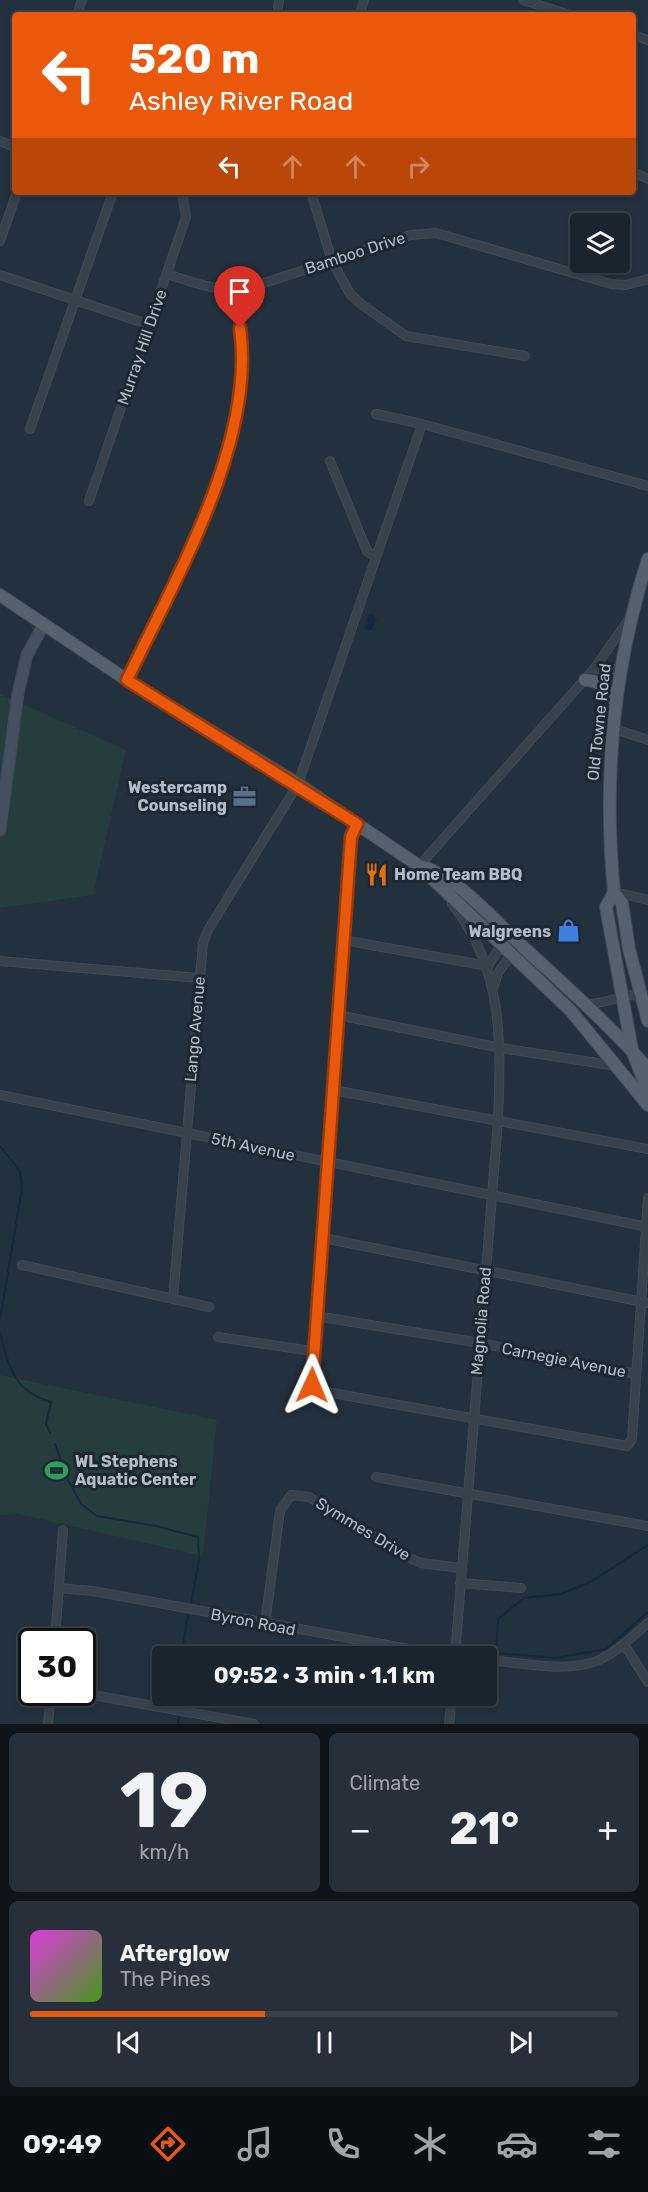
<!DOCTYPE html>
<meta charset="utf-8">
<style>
:root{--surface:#1a242e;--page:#27303a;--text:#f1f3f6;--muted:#9fa4aa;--line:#38414a;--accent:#ea580c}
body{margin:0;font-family:Rubik,sans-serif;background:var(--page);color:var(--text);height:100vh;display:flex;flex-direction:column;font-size:22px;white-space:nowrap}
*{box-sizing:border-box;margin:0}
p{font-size:20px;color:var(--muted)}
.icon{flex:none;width:33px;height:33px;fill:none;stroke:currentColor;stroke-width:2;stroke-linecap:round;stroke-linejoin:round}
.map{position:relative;height:1724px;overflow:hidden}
.sheet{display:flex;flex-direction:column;gap:9px;padding:9px;background:#0e1419;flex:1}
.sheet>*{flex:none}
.top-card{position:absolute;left:12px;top:12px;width:624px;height:183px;border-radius:6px;box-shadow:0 3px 9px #0003,0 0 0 2px var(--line);background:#ea580c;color:#fff;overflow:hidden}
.tools{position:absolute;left:570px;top:213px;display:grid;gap:12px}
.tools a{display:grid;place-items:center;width:60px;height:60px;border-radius:6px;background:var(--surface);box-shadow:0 3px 9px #0003,0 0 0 2px var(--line);font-size:30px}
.speed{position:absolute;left:18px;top:1628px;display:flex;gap:12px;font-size:30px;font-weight:700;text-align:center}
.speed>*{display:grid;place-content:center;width:78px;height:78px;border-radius:50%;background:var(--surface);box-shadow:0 3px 9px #0003,0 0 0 2px var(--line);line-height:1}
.speed .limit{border:3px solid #111;border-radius:9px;background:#fff;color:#111}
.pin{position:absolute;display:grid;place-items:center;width:51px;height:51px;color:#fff;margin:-62px -26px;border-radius:50% 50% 50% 0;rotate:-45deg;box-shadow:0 0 6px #0007}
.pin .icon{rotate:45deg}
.me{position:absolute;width:66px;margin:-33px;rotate:1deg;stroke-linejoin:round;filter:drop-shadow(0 0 4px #0008)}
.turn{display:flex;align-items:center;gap:21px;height:126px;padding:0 18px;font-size:27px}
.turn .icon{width:78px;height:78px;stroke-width:2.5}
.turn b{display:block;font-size:42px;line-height:51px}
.lanes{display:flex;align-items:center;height:57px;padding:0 18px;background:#0003;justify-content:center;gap:30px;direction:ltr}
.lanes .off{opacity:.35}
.big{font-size:45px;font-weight:700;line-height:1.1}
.sheet .widget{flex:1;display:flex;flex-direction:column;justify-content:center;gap:9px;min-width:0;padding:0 21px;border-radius:9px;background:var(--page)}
.sheet .dial{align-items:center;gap:0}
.dial b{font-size:78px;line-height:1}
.song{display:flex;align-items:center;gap:18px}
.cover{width:72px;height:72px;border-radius:9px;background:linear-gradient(135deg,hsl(300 70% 55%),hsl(100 70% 35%))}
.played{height:6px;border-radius:3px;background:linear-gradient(90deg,var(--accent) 40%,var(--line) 40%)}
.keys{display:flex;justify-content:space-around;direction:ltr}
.heat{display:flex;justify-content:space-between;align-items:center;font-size:33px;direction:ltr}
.sheet .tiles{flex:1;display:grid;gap:9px;grid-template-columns:1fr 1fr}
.widget:last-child{grid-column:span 2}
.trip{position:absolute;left:152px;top:1646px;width:345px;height:60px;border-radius:6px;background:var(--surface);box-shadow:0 3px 9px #0003,0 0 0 2px var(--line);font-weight:700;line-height:60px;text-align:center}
.tab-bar{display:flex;height:96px;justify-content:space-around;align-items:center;background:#0a0e12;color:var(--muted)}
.tab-bar .icon{width:42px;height:42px}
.tab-bar .current{color:var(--accent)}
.tab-bar b{font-size:27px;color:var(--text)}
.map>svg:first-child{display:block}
</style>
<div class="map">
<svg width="648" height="1724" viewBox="0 0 648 1724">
<rect width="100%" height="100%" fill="#23303d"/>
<g fill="#253d3e">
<polygon points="0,694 126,750 93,895 0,908"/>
<polygon points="0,1375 217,1420 203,1556 18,1514 0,1515"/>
</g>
<polygon fill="#16283b" points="372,613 377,619 371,630 367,631 365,628 368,615"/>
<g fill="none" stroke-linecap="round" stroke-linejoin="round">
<g stroke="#16283b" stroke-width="2">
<polyline points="0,1146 20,1171 22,1188 0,1320"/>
<path d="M0,1334C10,1368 13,1391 51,1402L46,1424L50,1433"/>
<polyline points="55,1444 67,1478 81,1504 97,1516 156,1526 198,1537 199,1560 191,1604"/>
<polyline points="648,1545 592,1581 561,1594 524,1598 498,1619 496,1653 556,1658 606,1649 648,1612"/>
<polyline points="181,1656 188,1615"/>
<polyline points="174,1695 174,1704"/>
<polyline points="178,1724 179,1715"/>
</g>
<defs>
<g id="minor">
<polyline points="523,0 570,15"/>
<polyline points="278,8 279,0"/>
<polyline points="77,15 82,0"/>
<polyline points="360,15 364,0"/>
<polyline points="633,35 648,40"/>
<polyline points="0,141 15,147"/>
<polyline points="633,172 648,179"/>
<polyline points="311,192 332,261 350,294 361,304 406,336 525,356"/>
<polyline points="0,241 17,192"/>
<path d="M167,274C195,283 219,293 249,288L411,235L436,233L611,284L626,285L648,279"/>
<polyline points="0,275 150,325"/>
<polyline points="376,414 422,424 648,486"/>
<polyline points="30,429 113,192"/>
<polyline points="330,461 367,551 375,557"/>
<polyline points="89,501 186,217 182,192"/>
<polyline points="594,669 629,619"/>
<polyline points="127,680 204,516 238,415 242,385 242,347 234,291"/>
<polyline points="612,728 648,740"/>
<polyline points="358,823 351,837 312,1385 321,1391 627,1446 632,1439 648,1198"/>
<polyline points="423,870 419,866 594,669 620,669"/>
<polyline points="614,892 648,900"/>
<path d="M452,904C504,969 501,1043 498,1121L455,1656"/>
<polyline points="343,940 488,966"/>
<polyline points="0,961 199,978"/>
<polyline points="488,966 504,941"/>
<polyline points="494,986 498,973 514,951"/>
<path d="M585,1004C607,1005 625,991 648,996"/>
<polyline points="338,1015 501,1048 617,1066"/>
<polyline points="333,1090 648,1149"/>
<polyline points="0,1095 648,1227"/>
<polyline points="323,1238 648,1303"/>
<polyline points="22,1265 209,1307"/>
<polyline points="173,1299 203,943 208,930 298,784 422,424"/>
<polyline points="316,1316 480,1343 635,1374"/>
<polyline points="218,1337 312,1351"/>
<polyline points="376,1477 648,1526"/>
<polyline points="460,1583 521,1588"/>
<polyline points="59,1588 93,1591 447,1656"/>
<polyline points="265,1624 280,1511 291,1495 309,1497 403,1555 421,1563 461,1568"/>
<polyline points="55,1641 63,1530"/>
<polyline points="624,1644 648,1682"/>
<path d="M486,1660C521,1662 566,1674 599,1660C617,1652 633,1636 648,1623"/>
<polyline points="76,1692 254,1724"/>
<polyline points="48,1724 51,1692"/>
<polyline points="449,1724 452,1695"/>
</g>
<polyline id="secondary" points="0,830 18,693 27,655 44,624"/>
<g id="primary">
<polyline points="0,595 127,680 298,784 419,866 571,1011 648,1105"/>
<path d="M585,680C601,680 607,690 616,702"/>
<path d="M423,867C457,877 494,920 520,944C564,985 609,1024 648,1069"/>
<path d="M614,892C603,779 613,668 648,559"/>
<polyline points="614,892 606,907 632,1050 648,1092"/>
<polyline points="614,892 622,903 629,949 648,1021"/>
</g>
</defs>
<use href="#minor" stroke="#404b56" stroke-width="10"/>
<use href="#secondary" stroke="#404b56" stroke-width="13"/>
<use href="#primary" stroke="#404b56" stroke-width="14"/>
<use href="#minor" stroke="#37424d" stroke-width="8"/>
<use href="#secondary" stroke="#455160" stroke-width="10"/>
<use href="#primary" stroke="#55616d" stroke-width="12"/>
</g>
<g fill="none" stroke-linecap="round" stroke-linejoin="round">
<defs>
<path id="route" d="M240,328C256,442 175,579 127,680L357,824L351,837L312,1385"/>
</defs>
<use href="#route" stroke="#983908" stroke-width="15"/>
<use href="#route" stroke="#ea580c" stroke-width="10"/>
</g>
<defs>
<symbol id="office-bare" viewBox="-9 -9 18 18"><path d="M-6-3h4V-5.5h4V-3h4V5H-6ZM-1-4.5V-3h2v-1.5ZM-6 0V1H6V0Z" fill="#5c6f8a" stroke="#1c2732" stroke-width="2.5" paint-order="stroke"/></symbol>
<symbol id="restaurant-bare" viewBox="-9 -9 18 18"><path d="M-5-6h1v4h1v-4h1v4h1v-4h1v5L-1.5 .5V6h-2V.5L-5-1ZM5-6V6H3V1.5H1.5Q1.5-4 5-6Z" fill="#e8710a" stroke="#1c2732" stroke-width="2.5" paint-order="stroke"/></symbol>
<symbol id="shop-bare" viewBox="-9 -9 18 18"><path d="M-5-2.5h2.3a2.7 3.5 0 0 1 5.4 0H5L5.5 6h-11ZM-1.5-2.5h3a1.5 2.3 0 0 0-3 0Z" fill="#3f7fe0" stroke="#1c2732" stroke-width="2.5" paint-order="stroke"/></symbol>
<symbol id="stadium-bare" viewBox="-9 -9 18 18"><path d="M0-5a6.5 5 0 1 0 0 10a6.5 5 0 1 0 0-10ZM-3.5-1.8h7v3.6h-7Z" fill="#2e9e5b" stroke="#1c2732" stroke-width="2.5" paint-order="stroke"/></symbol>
</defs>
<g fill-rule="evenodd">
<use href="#office-bare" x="228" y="780" width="33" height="33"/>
<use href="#restaurant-bare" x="360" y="858" width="33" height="33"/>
<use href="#shop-bare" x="552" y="914" width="33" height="33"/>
<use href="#stadium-bare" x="40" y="1454" width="33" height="33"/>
</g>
<g text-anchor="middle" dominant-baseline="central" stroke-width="6" stroke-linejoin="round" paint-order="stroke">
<g font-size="16" fill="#b2bdc9" stroke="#1c2732">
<text transform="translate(355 253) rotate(-18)">Bamboo Drive</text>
<text transform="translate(142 347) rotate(-71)">Murray Hill Drive</text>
<text transform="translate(599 722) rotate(-84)">Old Towne Road</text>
<text transform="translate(195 1029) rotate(-85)">Lango Avenue</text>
<text transform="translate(253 1147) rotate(12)">5th Avenue</text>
<text transform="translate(481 1321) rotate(-85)">Magnolia Road</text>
<text transform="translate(564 1360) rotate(11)">Carnegie Avenue</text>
<text transform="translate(363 1529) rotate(31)">Symmes Drive</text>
<text transform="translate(253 1622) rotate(11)">Byron Road</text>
</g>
<g font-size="16" font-weight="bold" fill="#b2bdc9" stroke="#1c2732" text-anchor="end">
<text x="227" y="787">Westercamp<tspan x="227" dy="18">Counseling</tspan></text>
<text x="394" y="874" text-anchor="start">Home Team BBQ</text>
<text x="551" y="931">Walgreens</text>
<text x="75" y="1461" text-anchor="start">WL Stephens<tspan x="75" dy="18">Aquatic Center</tspan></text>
</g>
</g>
</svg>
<div class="tools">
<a><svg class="icon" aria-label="layers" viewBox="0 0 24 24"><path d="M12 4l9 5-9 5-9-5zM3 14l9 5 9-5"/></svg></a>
</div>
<div class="speed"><div class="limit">30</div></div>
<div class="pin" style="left:240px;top:328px;background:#d93025"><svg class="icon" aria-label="arrive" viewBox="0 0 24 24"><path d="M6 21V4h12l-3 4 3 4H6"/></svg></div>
<svg class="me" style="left:312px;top:1385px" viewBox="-20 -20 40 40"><path d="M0-17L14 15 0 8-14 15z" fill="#ea580c" stroke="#fff" stroke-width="4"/></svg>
<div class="trip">09:52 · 3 min · 1.1 km</div>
<div class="top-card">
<div class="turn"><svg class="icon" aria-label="left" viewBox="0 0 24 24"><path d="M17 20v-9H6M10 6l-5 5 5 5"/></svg><div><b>520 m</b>Ashley River Road</div></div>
<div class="lanes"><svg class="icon" aria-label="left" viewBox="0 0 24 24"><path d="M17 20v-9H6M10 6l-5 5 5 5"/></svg><svg class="icon off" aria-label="ahead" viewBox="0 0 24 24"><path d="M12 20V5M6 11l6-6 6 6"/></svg><svg class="icon off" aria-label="ahead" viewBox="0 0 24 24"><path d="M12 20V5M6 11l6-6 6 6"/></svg><svg class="icon off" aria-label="right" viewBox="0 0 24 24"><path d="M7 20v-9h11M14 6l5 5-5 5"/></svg></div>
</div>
</div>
<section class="sheet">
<div class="tiles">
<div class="widget dial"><b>19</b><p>km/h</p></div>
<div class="widget"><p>Climate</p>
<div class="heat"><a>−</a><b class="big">21°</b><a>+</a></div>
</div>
<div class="widget">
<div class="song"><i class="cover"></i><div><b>Afterglow</b><p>The Pines</p></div></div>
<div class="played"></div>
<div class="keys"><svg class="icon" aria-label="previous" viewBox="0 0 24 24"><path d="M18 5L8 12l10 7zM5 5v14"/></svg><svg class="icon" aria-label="pause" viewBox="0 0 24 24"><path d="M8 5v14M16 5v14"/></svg><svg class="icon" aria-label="next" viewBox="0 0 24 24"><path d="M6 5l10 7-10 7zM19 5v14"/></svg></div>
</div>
</div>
</section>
<nav class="tab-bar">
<b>09:49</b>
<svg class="icon current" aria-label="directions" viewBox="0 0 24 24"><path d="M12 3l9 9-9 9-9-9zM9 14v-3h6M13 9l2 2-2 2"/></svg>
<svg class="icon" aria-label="music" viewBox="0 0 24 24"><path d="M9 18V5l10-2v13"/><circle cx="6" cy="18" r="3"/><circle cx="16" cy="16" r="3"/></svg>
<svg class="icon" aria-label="phone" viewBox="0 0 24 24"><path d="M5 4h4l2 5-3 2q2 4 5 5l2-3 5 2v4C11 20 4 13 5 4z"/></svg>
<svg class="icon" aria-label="climate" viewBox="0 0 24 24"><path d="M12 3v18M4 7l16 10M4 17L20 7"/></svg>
<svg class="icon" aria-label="car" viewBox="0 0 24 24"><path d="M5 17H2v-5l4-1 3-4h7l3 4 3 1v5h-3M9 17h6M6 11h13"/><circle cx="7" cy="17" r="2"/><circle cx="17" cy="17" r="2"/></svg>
<svg class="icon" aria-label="filters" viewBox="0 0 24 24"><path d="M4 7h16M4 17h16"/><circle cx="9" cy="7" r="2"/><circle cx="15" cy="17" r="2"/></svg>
</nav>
